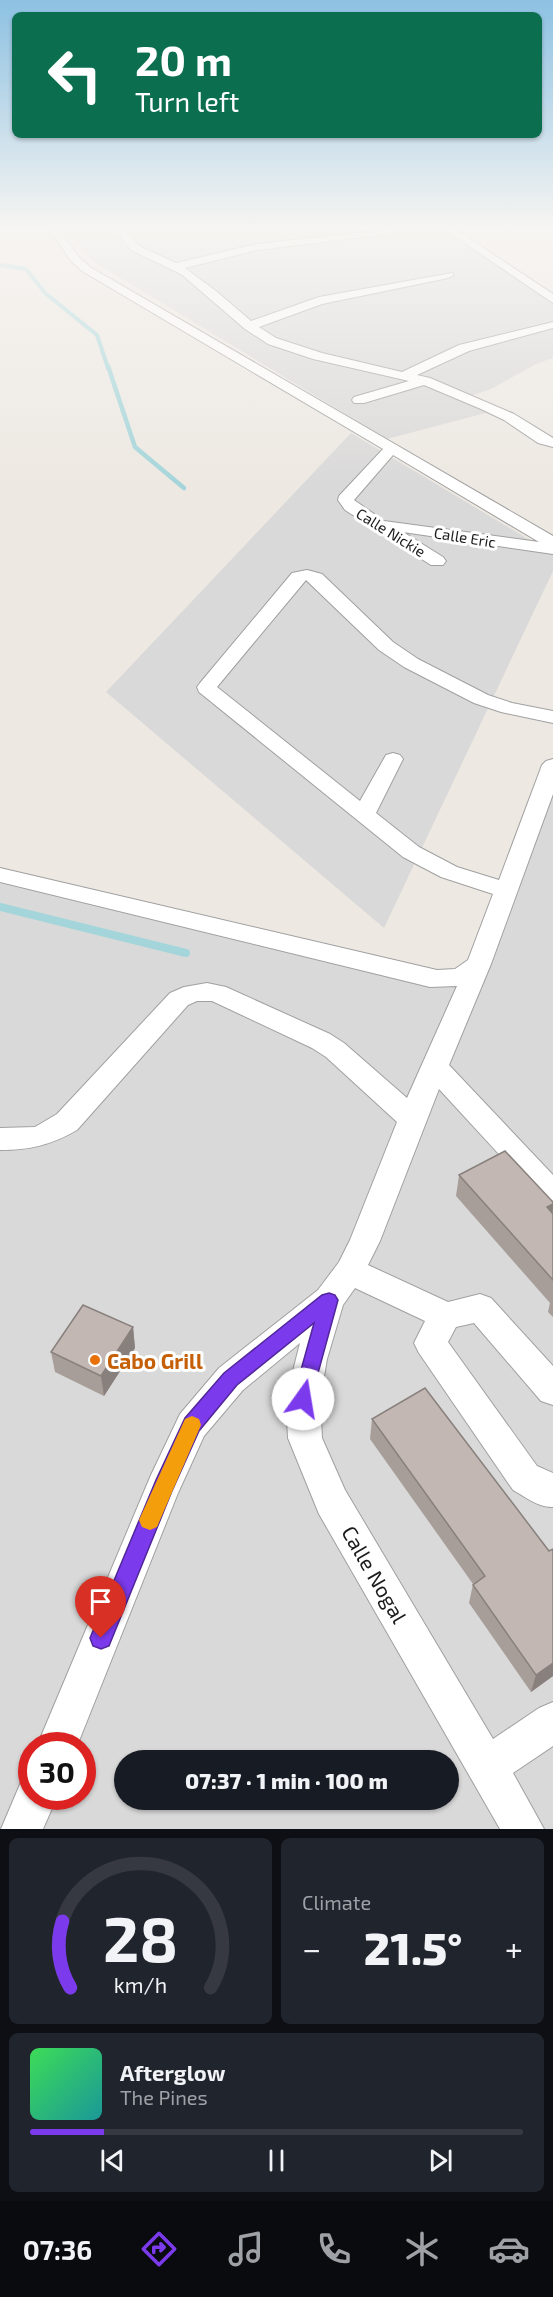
<!DOCTYPE html>
<meta charset="utf-8">
<style>
:root{--surface:#171b24;--page:#20242c;--text:#f1f3f6;--muted:#9ea1a6;--line:#363941;--accent:#7c3aed}
body{margin:0;font-family:"Exo 2",sans-serif;background:var(--page);color:var(--text);height:100vh;display:flex;flex-direction:column;font-size:22px;white-space:nowrap}
*{box-sizing:border-box;margin:0}
p{font-size:20px;color:var(--muted)}
.icon{flex:none;width:33px;height:33px;fill:none;stroke:currentColor;stroke-width:2;stroke-linecap:round;stroke-linejoin:round}
.map{position:relative;height:1829px;overflow:hidden}
.details{display:flex;flex-direction:column;gap:9px;padding:9px;background:#0d0f14;flex:1}
.details>*{flex:none}
.hud{position:absolute;left:12px;top:12px;width:530px;height:126px;border-radius:9px;box-shadow:0 2px 4px #0004;background:#0b6e4f;color:#fff;overflow:hidden}
.speed{position:absolute;left:18px;top:1732px;display:flex;gap:12px;font-size:30px;font-weight:700;text-align:center}
.speed>*{display:grid;place-content:center;width:78px;height:78px;border-radius:50%;background:var(--surface);box-shadow:0 2px 4px #0004;line-height:1}
.speed .limit{border:9px solid #d22;background:#fff;color:#111}
.pin{position:absolute;display:grid;place-items:center;width:51px;height:51px;color:#fff;margin:-62px -26px;border-radius:50% 50% 50% 0;rotate:-45deg;box-shadow:0 0 6px #0007}
.pin .icon{rotate:45deg}
.me{position:absolute;width:66px;margin:-33px;rotate:13deg;stroke-linejoin:round;filter:drop-shadow(0 0 4px #0008)}
.turn{display:flex;align-items:center;gap:21px;height:126px;padding:0 24px;font-size:27px}
.turn .icon{width:78px;height:78px;stroke-width:2.5}
.turn b{display:block;font-size:42px;line-height:51px}
.big{font-size:45px;font-weight:800;line-height:1.1}
.details .widget{flex:1;display:flex;flex-direction:column;justify-content:center;gap:9px;min-width:0;padding:0 21px;border-radius:9px;background:var(--page)}
.details .dial{align-items:center;gap:0}
.dial svg{height:156px;overflow:visible;fill:none;stroke:var(--line);stroke-width:7;stroke-linecap:round;text-anchor:middle}
.dial text{fill:var(--text);stroke:none}
.song{display:flex;align-items:center;gap:18px}
.cover{width:72px;height:72px;border-radius:9px;background:linear-gradient(135deg,hsl(130 70% 55%),hsl(180 70% 35%))}
.played{height:6px;border-radius:3px;background:linear-gradient(90deg,var(--accent) 15%,var(--line) 15%)}
.keys{display:flex;justify-content:space-around;direction:ltr}
.heat{display:flex;justify-content:space-between;align-items:center;font-size:33px;direction:ltr}
.details .tiles{flex:1;display:grid;gap:9px;grid-template-columns:1fr 1fr}
.widget:last-child{grid-column:span 2}
.trip{position:absolute;left:114px;top:1750px;width:345px;height:60px;border-radius:30px;background:var(--surface);box-shadow:0 2px 4px #0004;font-weight:800;line-height:60px;text-align:center}
.dock{display:flex;height:96px;justify-content:space-around;align-items:center;background:#090b0e;color:var(--muted)}
.dock .icon{width:42px;height:42px}
.dock .selected{color:var(--accent)}
.dock b{font-size:27px;color:var(--text)}
.map>svg:first-child{display:block}
</style>
<div class="map">
<svg width="553" height="1829" viewBox="0 0 553 1829">
<rect width="100%" height="100%" fill="#ede8e2"/>
<g fill="#dad9d9" fill-rule="evenodd">
<polygon points="65,229 443,229 553,304 553,358 538,363 491,389 465,398 493,411 387,439 94,262"/>
<polygon points="351,433 553,554 553,571 384,928 106,692"/>
<path d="M553,765V1829H0V875L463,976ZM32,1746H82V1797H32ZM124,1761H448V1800H124Z"/>
</g>
<g fill="none" stroke-linecap="round" stroke-linejoin="round">
<polyline stroke="#a4d5da" stroke-width="4" points="0,265 26,269 45,293 97,335 108,368"/>
<polyline stroke="#a4d5da" stroke-width="4.5" points="108,366 135,447 184,488"/>
<polyline stroke="#a4d5da" stroke-width="8" points="0,907 186,953"/>
<defs>
<g id="minor">
<path d="M49,229H59L79,257L90,267L553,536V554L403,532L443,557L446,561L443,565H431L345,510L338,500L339,496L383,449L82,271L71,261ZM393,455L539,542L384,521L354,500Z"/>
<polygon points="114,229 124,229 139,246 176,263 257,244 392,229 393,231 388,234 257,250 185,268 216,291 251,321 319,297 452,273 454,275 448,278 322,304 259,327 276,338 322,353 402,372 459,345 553,322 553,328 469,351 417,375 430,378 514,414 553,438 553,447 538,443 504,420 481,409 424,385 364,403 354,403 352,400 354,397 409,381 313,359 268,344 245,329 181,274 131,250"/>
<polygon points="444,229 455,229 553,294 553,303"/>
<path d="M307,570L322,574L393,642L418,659L488,695L512,703L553,711V723L501,712L474,703L404,667L379,650L306,580L217,687L360,801L386,755L393,753L400,755L403,759L376,813L419,847L457,867L499,880L542,765L546,761L553,759V794L491,964L449,1065L553,1175V1206L543,1202L439,1089L380,1241L368,1265L448,1302L480,1294L491,1298L553,1366V1405L541,1401L474,1323L456,1327L448,1342L537,1466L553,1473V1507C539,1508 524,1496 513,1490L419,1353L414,1343L425,1321L355,1288L343,1305L327,1359L320,1399L322,1438L345,1490L493,1739L539,1708L553,1702V1746L513,1773L544,1829H500L319,1514L288,1438L286,1399L300,1343L243,1390L204,1436L178,1493L77,1746H37L151,1475L180,1414L219,1368L318,1290L339,1262L350,1240L397,1122L326,1057L312,1048L212,1001H197L188,1005L77,1130C51,1145 30,1150 0,1150V1128L35,1127L57,1114L170,993L184,987L207,983L226,987L330,1034L344,1043L407,1098L457,986L430,987L0,882V868L437,970L455,969L468,960L493,894L441,877L403,857L199,692L197,687L200,683L292,573Z"/>
<polygon points="32,1778 32,1797 57,1797 43,1829 1,1829 21,1782"/>
</g>
</defs>
<use href="#minor" stroke="#a0a0a0" stroke-width="2"/>
<use href="#minor" fill="#fff" fill-rule="evenodd"/>
</g>
<g fill="#a79d99">
<polygon points="459,1175 553,1202 553,1317 548,1312 550,1303 456,1196"/>
<polygon points="133,1327 135,1348 104,1396 55,1372 51,1352"/>
<polygon points="372,1419 549,1551 553,1549 553,1676 531,1692 469,1603 473,1584 370,1439"/>
</g>
<g fill="#88807d">
<polygon points="553,1204 553,1209 550,1224 547,1207"/>
<polygon points="133,1327 135,1348 104,1396 101,1376"/>
<polygon points="553,1663 553,1676 531,1692 536,1675"/>
</g>
<g fill="#c2b7b2" stroke="#88807d" stroke-width="1.5">
<polygon points="505,1151 553,1202 553,1204 547,1207 553,1214 553,1280 459,1175"/>
<polygon points="83,1305 133,1327 101,1376 51,1352"/>
<polygon points="425,1388 549,1551 553,1549 553,1663 536,1675 473,1585 485,1576 372,1419"/>
</g>
<linearGradient id="sky" x2="0" y2="1"><stop stop-color="#8dc1e2"/><stop offset="0.47" stop-color="#f7f5f2"/><stop offset="1" stop-color="#f7f5f2" stop-opacity="0"/></linearGradient>
<rect width="553" height="485" fill="url(#sky)"/>
<polygon fill="#7c3aed" stroke="#51269a" stroke-width="1.5" points="329,1293 335,1295 338,1300 309,1406 303,1408 296,1406 293,1399 314,1323 237,1385 199,1431 172,1491 109,1646 101,1649 93,1646 90,1638 156,1480 185,1418 224,1373 322,1295"/>
<polygon fill="#f59e0b" points="192,1416 199,1419 201,1425 157,1527 150,1530 142,1527 139,1520 185,1419"/>
<circle fill="#e8710a" stroke="#fff" stroke-width="2" cx="95" cy="1360" r="6"/>
<g text-anchor="middle" dominant-baseline="central" stroke-width="6" stroke-linejoin="round" paint-order="stroke">
<g font-size="15" fill="#1c1c1c" stroke="#fff">
<text transform="translate(391 532) rotate(32)">Calle Nickie</text>
<text transform="translate(465 537) rotate(9)">Calle Eric</text>
</g>
<g font-size="21" font-weight="bold" fill="#c56008" stroke="#fff" text-anchor="start">
<text x="107" y="1360">Cabo Grill</text>
</g>
<g font-size="21" fill="#1c1c1c" stroke="#fff">
<text transform="translate(375 1574) rotate(60)">Calle Nogal</text>
</g>
</g>
</svg>
<div class="speed"><div class="limit">30</div></div>
<div class="pin" style="left:101px;top:1638px;background:#d93025"><svg class="icon" aria-label="arrive" viewBox="0 0 24 24"><path d="M6 21V4h12l-3 4 3 4H6"/></svg></div>
<svg class="me" style="left:303px;top:1399px" viewBox="-20 -20 40 40"><circle r="19" fill="#fff"/><path d="M0-13L10 11 0 6-10 11z" fill="#7c3aed"/></svg>
<div class="trip">07:37 · 1 min · 100 m</div>
<div class="hud">
<div class="turn"><svg class="icon" aria-label="left" viewBox="0 0 24 24"><path d="M17 20v-9H6M10 6l-5 5 5 5"/></svg><div><b>20 m</b>Turn left</div></div>
</div>
</div>
<section class="details">
<div class="tiles">
<div class="widget dial"><svg viewBox="0 0 100 80">
<path d="M14 69A42 42 0 1 1 86 69"/>
<path d="M14 69A42 42 0 0 1 10 35" stroke="#7c3aed"/>
<text x="50" y="56" font-size="32" font-weight="700">28</text>
<text x="50" y="72" font-size="11">km/h</text>
</svg></div>
<div class="widget"><p>Climate</p>
<div class="heat"><a>−</a><b class="big">21.5°</b><a>+</a></div>
</div>
<div class="widget">
<div class="song"><i class="cover"></i><div><b>Afterglow</b><p>The Pines</p></div></div>
<div class="played"></div>
<div class="keys"><svg class="icon" aria-label="previous" viewBox="0 0 24 24"><path d="M18 5L8 12l10 7zM5 5v14"/></svg><svg class="icon" aria-label="pause" viewBox="0 0 24 24"><path d="M8 5v14M16 5v14"/></svg><svg class="icon" aria-label="next" viewBox="0 0 24 24"><path d="M6 5l10 7-10 7zM19 5v14"/></svg></div>
</div>
</div>
</section>
<nav class="dock">
<b>07:36</b>
<svg class="icon selected" aria-label="directions" viewBox="0 0 24 24"><path d="M12 3l9 9-9 9-9-9zM9 14v-3h6M13 9l2 2-2 2"/></svg>
<svg class="icon" aria-label="music" viewBox="0 0 24 24"><path d="M9 18V5l10-2v13"/><circle cx="6" cy="18" r="3"/><circle cx="16" cy="16" r="3"/></svg>
<svg class="icon" aria-label="phone" viewBox="0 0 24 24"><path d="M5 4h4l2 5-3 2q2 4 5 5l2-3 5 2v4C11 20 4 13 5 4z"/></svg>
<svg class="icon" aria-label="climate" viewBox="0 0 24 24"><path d="M12 3v18M4 7l16 10M4 17L20 7"/></svg>
<svg class="icon" aria-label="car" viewBox="0 0 24 24"><path d="M5 17H2v-5l4-1 3-4h7l3 4 3 1v5h-3M9 17h6M6 11h13"/><circle cx="7" cy="17" r="2"/><circle cx="17" cy="17" r="2"/></svg>
</nav>
